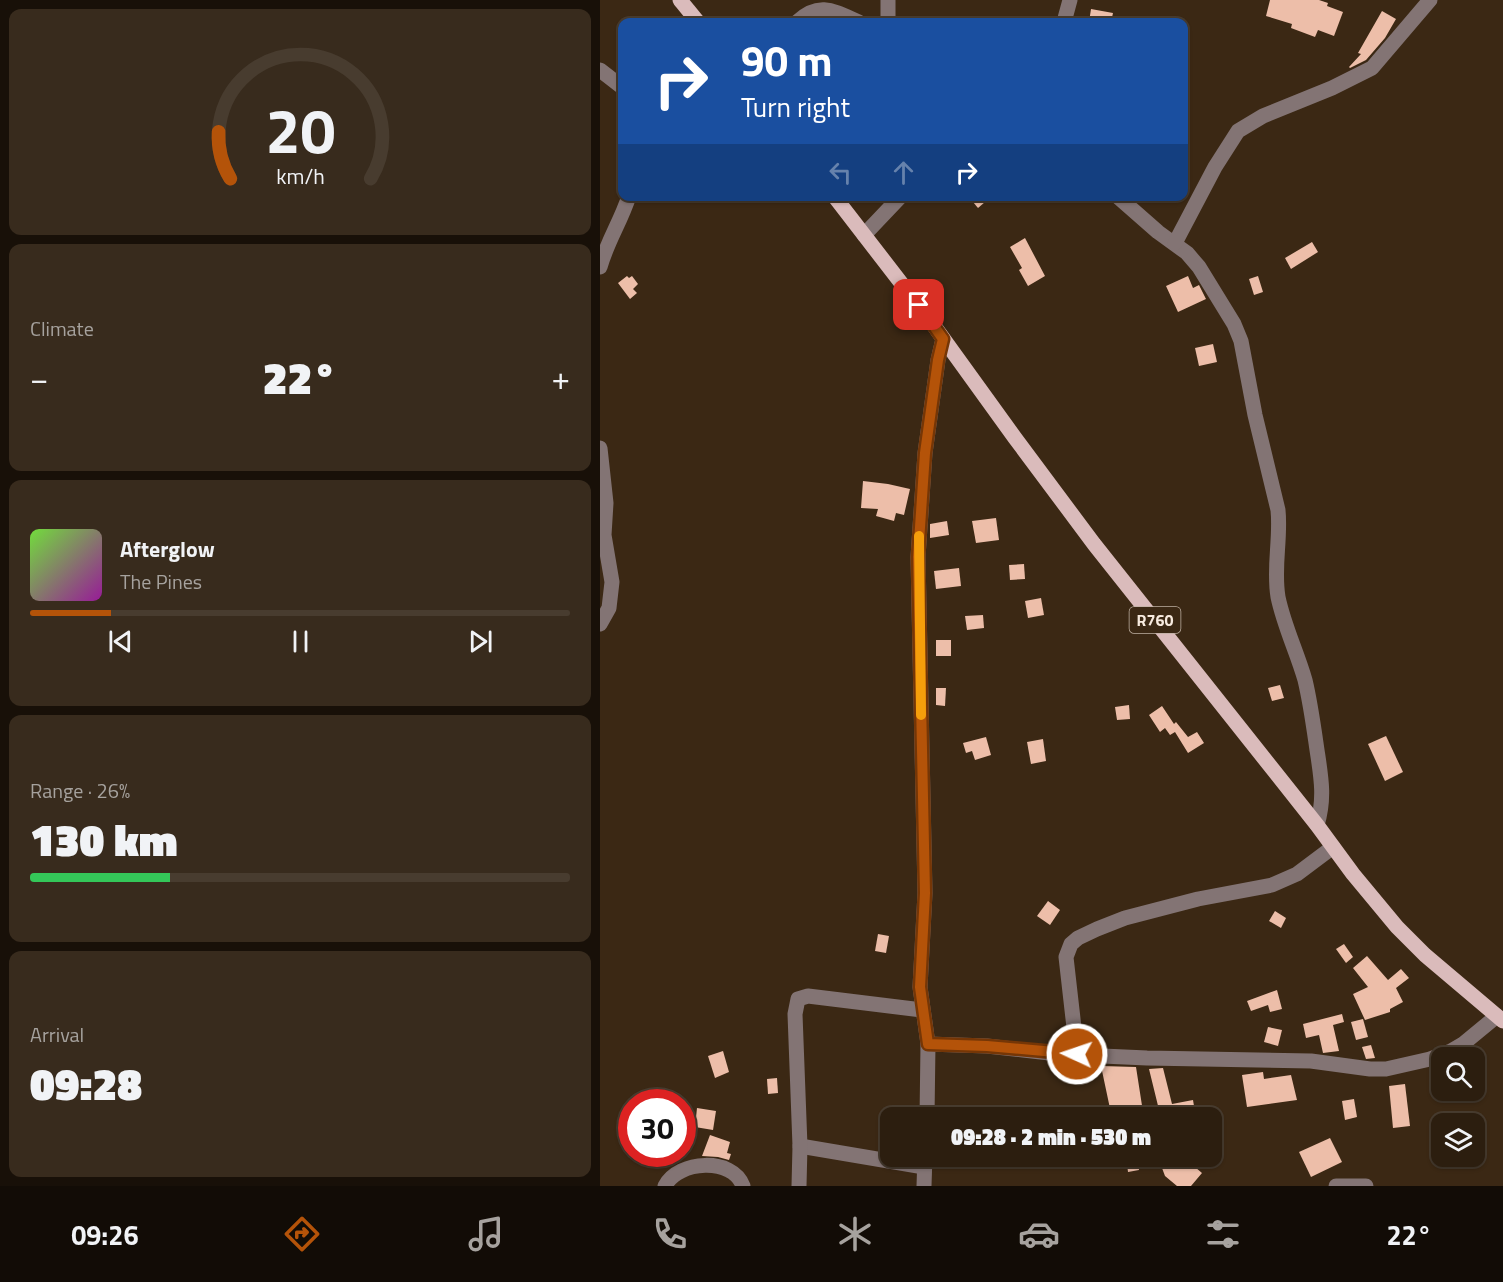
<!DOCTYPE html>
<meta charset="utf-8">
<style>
:root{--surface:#2c1e0f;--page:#382b1d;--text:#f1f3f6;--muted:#a6a29e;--line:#483c2f;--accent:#b45309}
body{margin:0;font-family:"Titillium Web",sans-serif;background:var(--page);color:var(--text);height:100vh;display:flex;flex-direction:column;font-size:22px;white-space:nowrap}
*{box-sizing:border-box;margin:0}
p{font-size:20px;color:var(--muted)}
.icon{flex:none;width:33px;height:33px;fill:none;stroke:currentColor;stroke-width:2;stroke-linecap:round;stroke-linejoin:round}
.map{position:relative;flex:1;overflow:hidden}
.drawer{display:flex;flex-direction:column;gap:9px;padding:9px;background:#181008;width:600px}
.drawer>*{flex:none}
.hud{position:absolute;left:18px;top:18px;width:570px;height:183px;border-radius:12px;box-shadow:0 2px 4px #0004,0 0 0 2px var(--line);background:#1a4fa0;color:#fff;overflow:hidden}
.fabs{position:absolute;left:831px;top:1047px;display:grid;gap:12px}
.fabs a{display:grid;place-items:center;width:54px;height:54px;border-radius:12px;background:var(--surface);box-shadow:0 2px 4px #0004,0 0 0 2px var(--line);font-size:30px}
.speed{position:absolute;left:18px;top:1089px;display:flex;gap:12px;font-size:30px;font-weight:700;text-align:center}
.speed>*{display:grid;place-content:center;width:78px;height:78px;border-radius:50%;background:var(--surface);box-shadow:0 2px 4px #0004,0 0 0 2px var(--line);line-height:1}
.speed .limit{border:9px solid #d22;background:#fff;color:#111}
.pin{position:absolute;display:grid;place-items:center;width:51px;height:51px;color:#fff;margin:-26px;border-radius:12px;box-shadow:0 3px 9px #0006}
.me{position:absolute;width:66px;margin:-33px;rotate:273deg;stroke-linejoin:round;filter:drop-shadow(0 0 4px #0008)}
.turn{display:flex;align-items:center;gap:21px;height:126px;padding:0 24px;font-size:27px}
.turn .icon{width:78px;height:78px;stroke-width:2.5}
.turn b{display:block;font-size:42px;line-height:51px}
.lanes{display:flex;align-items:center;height:57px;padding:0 24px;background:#0003;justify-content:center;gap:30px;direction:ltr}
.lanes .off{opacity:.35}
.big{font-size:45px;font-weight:800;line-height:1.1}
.drawer .tile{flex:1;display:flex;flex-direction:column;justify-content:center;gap:9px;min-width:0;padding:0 21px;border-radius:12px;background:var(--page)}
.drawer .dial{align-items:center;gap:0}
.dial svg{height:156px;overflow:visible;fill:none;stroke:var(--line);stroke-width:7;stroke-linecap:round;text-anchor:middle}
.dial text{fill:var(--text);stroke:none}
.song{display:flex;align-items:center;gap:18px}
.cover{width:72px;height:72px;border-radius:9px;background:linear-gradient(135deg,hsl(100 70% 55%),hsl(300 70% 35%))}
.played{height:6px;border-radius:3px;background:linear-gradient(90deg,var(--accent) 15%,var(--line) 15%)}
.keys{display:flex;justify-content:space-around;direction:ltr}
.heat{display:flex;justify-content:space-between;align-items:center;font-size:33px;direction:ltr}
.charge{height:9px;border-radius:4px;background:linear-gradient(90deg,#34c759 26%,var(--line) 0)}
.trip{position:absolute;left:280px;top:1107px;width:342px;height:60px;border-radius:12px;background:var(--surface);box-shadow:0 2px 4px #0004,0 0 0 2px var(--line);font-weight:800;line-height:60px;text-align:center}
.tabs{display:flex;height:96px;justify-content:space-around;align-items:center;background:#120c06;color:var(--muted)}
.tabs .icon{width:42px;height:42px}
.tabs .active{color:var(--accent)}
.tabs b{font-size:27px;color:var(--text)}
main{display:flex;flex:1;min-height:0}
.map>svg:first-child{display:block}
</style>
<main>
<section class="drawer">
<div class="tile dial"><svg viewBox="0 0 100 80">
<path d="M14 69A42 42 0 1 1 86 69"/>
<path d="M14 69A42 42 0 0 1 8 45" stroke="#b45309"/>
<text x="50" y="56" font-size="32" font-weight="700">20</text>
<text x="50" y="72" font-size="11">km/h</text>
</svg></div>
<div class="tile"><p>Climate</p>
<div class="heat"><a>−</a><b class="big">22°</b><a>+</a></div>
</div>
<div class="tile">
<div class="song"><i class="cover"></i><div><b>Afterglow</b><p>The Pines</p></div></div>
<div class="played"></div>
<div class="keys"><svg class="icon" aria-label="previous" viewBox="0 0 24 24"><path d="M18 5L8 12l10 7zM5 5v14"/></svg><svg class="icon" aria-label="pause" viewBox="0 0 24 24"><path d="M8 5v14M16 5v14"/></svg><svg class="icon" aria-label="next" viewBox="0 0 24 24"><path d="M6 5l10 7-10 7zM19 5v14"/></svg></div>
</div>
<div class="tile"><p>Range · 26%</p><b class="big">130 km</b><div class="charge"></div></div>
<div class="tile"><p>Arrival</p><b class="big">09:28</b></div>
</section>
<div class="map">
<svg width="903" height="1186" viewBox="0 0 903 1186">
<rect width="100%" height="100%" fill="#3b2814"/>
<g fill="#edbea9">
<polygon points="670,0 719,0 728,3 727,6 743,12 734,36 718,30 715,37 691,28 692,24 666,16"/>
<polygon points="491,9 513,13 511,22 489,22"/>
<polygon points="782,11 796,19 785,38 766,60 750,68 749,67 761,54 758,53"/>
<polygon points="368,196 392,196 378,208"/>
<polygon points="425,238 445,276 428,286 419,270 422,268 410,247"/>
<polygon points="712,242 718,252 691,269 685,258"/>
<polygon points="27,276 29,278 32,276 38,284 33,289 37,293 30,299 18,283"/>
<polygon points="588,276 593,288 599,285 606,299 578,312 566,286"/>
<polygon points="658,276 663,292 654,295 649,279"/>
<polygon points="613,344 617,362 599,366 595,348"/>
<polygon points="263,481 288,484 310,489 304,515 296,513 294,521 276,516 278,509 261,508"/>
<polygon points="396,518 399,540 376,543 372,521"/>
<polygon points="347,521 349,535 330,538 330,524"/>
<polygon points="424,564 425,579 410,580 409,565"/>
<polygon points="359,568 361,586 336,589 334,571"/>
<polygon points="441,598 444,615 428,618 425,601"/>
<polygon points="383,615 384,628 367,630 365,616"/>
<rect x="336" y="640" width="15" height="16"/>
<polygon points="680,685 684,698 672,701 668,688"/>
<polygon points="336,688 346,688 345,706 336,705"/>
<polygon points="529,705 530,719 517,720 515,707"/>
<polygon points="562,706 574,724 576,722 588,737 597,732 604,743 588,753 575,732 570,735 565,728 560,732 549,715"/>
<polygon points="786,736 803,772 785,781 768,744"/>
<polygon points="386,737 391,755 375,760 372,751 366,753 363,743"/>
<polygon points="443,739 446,761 431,764 427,742"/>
<polygon points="448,901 460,910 450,925 437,916"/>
<polygon points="675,911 686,918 681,928 669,921"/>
<polygon points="278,934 289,936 286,953 275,951"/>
<polygon points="744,944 753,957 746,963 736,949"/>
<polygon points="767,956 788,980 801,969 809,978 796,988 803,1002 790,1009 790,1012 765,1020 753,994 768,987 753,968"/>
<polygon points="677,990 682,1009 670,1012 668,1005 651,1011 647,1001"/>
<polygon points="742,1014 744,1022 733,1025 739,1051 723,1053 719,1035 706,1038 703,1024"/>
<polygon points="763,1019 768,1037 756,1040 751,1022"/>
<polygon points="668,1027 682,1030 678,1046 664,1042"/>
<polygon points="771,1045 775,1058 766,1059 762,1047"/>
<polygon points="123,1051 129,1072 115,1078 108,1056"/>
<polygon points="501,1066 536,1067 543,1112 529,1114 529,1118 512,1118"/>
<polygon points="563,1068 572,1104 593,1100 596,1118 585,1118 584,1114 561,1118 549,1069"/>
<polygon points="663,1072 664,1079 691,1075 697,1100 647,1107 642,1075"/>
<polygon points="177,1078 178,1093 168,1094 167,1079"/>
<polygon points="805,1084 810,1126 793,1128 789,1086"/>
<polygon points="754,1099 757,1117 745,1120 742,1101"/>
<polygon points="97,1108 116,1111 113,1130 95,1127"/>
<polygon points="110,1135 130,1142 127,1153 131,1154 129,1160 118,1157 102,1156"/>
<polygon points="730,1138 742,1162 711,1177 699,1152"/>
<polygon points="526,1156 537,1156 539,1170 528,1172"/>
<polygon points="572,1156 582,1156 602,1173 591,1186 577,1186 565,1176 562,1168 574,1165"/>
</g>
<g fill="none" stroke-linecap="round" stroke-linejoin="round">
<g stroke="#837474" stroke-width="15">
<path d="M197,22C219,1 234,11 259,22"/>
<polyline points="288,22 288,0"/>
<polyline points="464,22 470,0"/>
<polyline points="0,70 22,87"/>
<path d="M517,196L558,232L587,253L599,267L634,324L641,341L655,415L678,510C681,539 673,567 678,597C684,626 697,652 705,680C710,701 713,722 716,743C720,772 726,796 717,825"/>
<polyline points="264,235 301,196"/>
<polyline points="575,243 615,167 638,131 663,116 732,88 772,68 830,0"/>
<path d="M0,267C7,242 21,221 29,196"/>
<polyline points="0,448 6,503 4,535 12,582 9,608 0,624"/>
<polyline points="328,1044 387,1046 458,1054 547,1058 711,1061 770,1069 786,1069 830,1059 851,1051 863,1044 897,1016"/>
<polyline points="477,1054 466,957 471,944 478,938 497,929 525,918 598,899 672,885 697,874 733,847"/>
<polyline points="327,1118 328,1044 320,987 325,893 318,557 325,453 338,360 343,339"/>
<polyline points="200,1146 324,1167"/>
<path d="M65,1186C78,1160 133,1157 143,1186"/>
<polyline points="199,1186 200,1146 195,1014 198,999 208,996 322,1010"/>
<polyline points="324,1186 325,1156"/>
<polyline points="736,1186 766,1186"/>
</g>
<g stroke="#dabbbb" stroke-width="15">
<polyline points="80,0 98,22"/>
<polyline points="234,196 332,323 415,438 494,544 717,825 753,874 797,927 825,955 903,1021"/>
</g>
</g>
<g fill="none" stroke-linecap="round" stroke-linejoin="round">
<defs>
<polyline id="route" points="319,305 343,339 338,360 325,453 318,557 325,893 320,987 328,1044 387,1046 477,1054"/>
</defs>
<use href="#route" stroke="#753606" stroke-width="15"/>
<use href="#route" stroke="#b45309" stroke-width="10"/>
<polyline stroke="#f59e0b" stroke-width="10" points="319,536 321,715"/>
</g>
<g text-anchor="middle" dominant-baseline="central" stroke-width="6" stroke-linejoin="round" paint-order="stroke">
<rect fill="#3b2814" stroke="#bfb0a2" stroke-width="1.5" x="529.5" y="607" width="51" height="26" rx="4.5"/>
<g font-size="16" font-weight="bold" fill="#f8ebdf">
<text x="555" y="620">R760</text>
</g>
</g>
</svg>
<div class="fabs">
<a><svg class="icon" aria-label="search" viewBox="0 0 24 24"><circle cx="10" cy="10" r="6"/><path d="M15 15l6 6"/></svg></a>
<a><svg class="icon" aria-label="layers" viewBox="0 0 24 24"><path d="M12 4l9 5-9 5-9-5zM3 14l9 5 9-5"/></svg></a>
</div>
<div class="speed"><div class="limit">30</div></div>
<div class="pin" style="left:319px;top:305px;background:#d93025"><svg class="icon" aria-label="arrive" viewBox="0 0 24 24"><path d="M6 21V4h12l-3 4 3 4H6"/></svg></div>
<svg class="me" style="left:477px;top:1054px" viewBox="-20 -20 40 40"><circle r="17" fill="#b45309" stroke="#fff" stroke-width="3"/><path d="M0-11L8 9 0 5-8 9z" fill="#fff"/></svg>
<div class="trip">09:28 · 2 min · 530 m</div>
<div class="hud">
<div class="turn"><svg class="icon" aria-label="right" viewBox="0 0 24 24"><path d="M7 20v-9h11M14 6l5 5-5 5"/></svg><div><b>90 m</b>Turn right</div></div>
<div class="lanes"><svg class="icon off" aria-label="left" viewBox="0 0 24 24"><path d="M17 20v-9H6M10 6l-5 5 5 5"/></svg><svg class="icon off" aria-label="ahead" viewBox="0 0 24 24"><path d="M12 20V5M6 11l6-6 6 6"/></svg><svg class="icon" aria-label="right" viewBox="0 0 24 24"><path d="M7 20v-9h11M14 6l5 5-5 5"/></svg></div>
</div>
</div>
</main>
<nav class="tabs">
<b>09:26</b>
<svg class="icon active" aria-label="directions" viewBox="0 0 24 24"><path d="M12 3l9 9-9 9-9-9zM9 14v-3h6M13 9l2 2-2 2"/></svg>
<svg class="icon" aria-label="music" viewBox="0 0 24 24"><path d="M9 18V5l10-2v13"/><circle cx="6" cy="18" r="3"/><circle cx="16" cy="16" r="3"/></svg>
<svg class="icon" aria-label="phone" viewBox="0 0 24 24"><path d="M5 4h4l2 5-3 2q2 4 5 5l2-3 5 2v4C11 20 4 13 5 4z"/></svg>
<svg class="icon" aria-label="climate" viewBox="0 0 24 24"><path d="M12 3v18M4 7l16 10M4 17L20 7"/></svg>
<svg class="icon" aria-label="car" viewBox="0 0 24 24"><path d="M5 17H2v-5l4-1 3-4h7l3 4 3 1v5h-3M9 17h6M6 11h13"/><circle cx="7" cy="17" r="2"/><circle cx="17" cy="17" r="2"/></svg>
<svg class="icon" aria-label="filters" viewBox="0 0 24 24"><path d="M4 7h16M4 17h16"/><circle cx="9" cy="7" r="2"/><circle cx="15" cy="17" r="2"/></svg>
<b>22°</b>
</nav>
